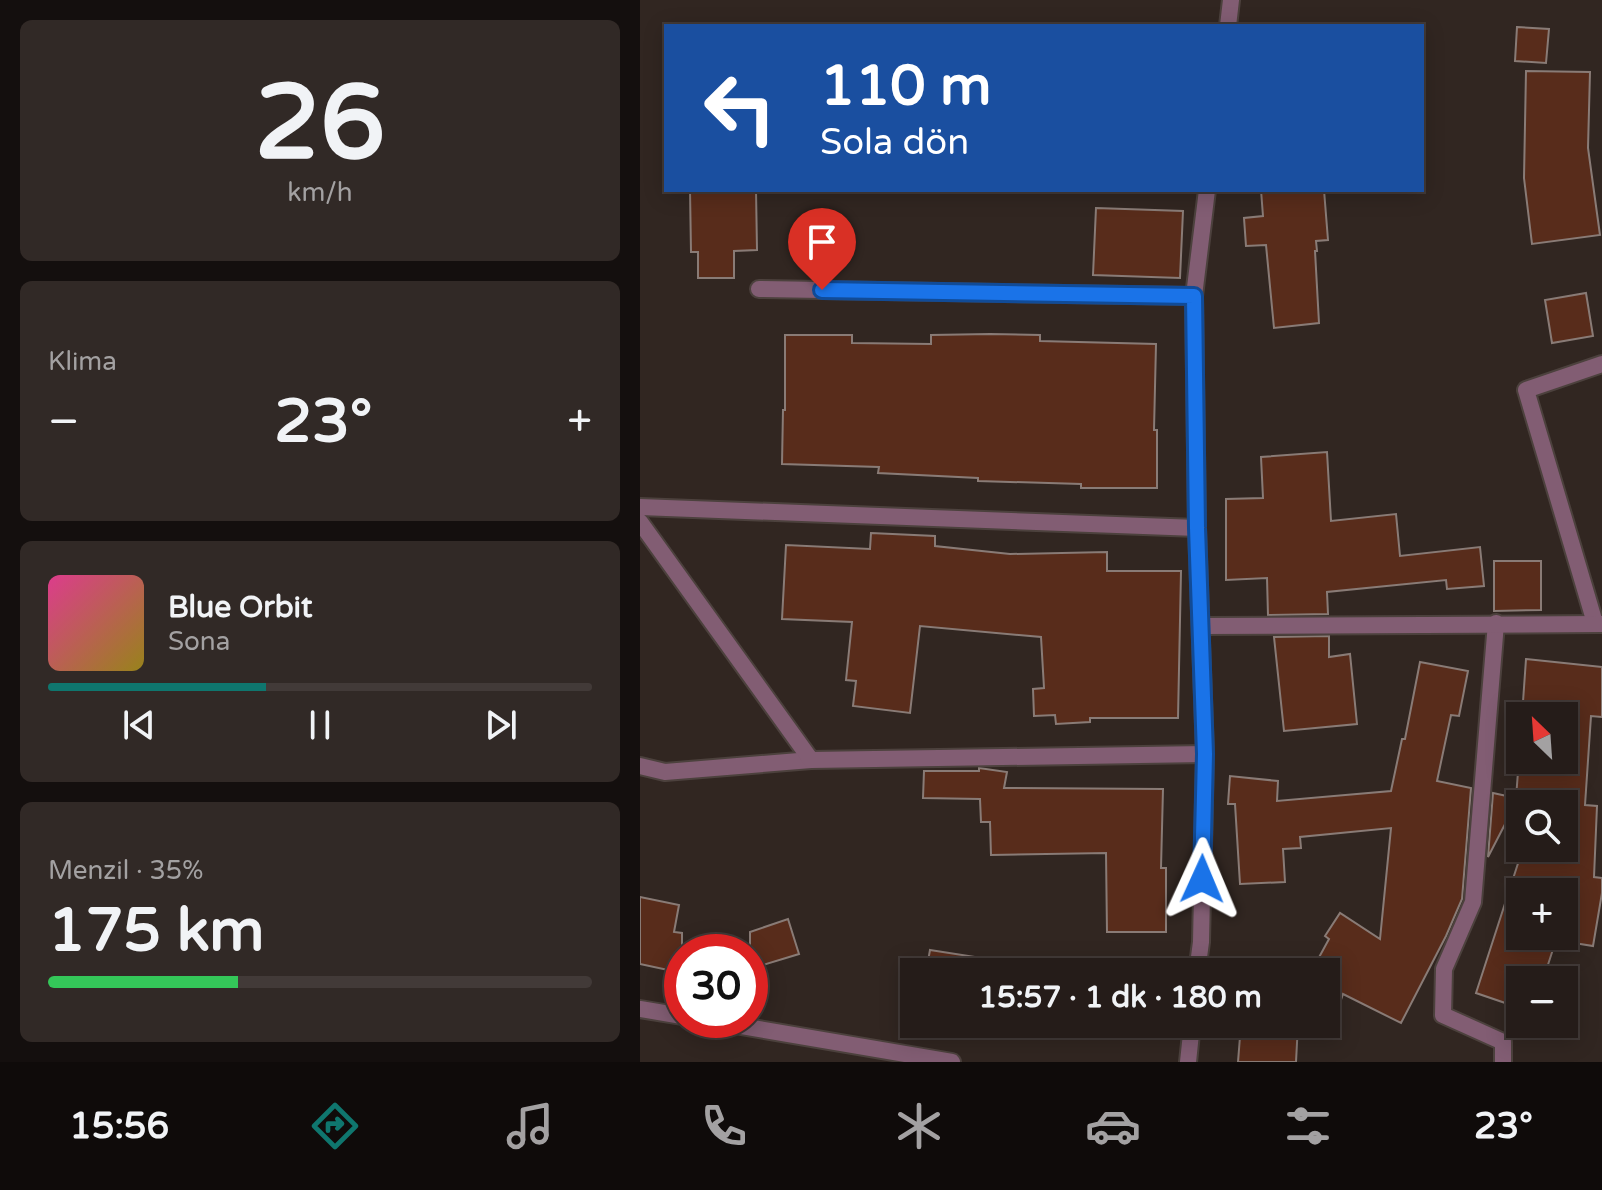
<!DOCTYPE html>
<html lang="tr">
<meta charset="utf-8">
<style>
:root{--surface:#251c19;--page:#312926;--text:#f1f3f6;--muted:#a3a1a2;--line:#423a38;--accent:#0f766e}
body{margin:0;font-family:"Varela Round",sans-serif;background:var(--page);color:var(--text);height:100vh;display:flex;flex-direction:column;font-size:30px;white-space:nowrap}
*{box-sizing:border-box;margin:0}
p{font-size:26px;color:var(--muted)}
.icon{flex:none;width:44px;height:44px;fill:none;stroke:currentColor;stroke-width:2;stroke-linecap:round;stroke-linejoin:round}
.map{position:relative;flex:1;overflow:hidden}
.drawer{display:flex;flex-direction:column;gap:20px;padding:20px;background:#140f0e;width:640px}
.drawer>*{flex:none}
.banner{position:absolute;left:24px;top:24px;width:760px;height:168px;border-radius:0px;box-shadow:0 4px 20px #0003,0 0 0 2px var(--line);background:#1a4fa0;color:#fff;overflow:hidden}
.needle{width:52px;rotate:335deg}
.fabs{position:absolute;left:866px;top:702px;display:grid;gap:16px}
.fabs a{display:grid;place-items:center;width:72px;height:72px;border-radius:0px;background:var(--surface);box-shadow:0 4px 20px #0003,0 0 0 2px var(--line);font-size:40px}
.speed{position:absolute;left:24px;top:934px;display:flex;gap:16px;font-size:40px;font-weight:700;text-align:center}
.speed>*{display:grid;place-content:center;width:104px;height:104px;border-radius:50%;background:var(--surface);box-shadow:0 4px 20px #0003,0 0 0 2px var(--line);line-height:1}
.speed .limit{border:12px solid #d22;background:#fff;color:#111}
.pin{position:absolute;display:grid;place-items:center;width:68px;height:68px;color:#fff;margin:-82px -34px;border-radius:50% 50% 50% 0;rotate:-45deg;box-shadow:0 0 8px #0007}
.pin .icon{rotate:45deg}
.me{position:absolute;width:88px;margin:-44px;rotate:1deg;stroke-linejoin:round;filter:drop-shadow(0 0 6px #0008)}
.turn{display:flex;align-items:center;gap:28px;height:168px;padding:0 24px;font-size:36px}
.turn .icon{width:104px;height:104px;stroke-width:2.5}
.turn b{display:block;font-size:56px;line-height:68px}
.big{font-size:60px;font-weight:800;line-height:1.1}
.drawer .card{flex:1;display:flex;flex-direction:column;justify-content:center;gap:12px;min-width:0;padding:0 28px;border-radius:12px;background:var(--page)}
.drawer .dial{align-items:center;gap:0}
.dial b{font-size:104px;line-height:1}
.song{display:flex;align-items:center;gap:24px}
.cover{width:96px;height:96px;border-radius:12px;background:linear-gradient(135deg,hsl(330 70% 55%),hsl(50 70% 35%))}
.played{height:8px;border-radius:4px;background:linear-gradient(90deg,var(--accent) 40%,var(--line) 40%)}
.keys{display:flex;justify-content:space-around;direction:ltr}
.heat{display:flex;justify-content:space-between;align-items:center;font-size:44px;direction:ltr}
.charge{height:12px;border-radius:6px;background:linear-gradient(90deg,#34c759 35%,var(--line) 0)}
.trip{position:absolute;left:260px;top:958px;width:440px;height:80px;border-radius:0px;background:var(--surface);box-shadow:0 4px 20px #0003,0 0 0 2px var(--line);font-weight:800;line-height:80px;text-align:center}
.menu{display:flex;height:128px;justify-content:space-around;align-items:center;background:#0f0b0a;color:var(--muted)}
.menu .icon{width:56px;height:56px}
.menu .current{color:var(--accent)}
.menu b{font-size:36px;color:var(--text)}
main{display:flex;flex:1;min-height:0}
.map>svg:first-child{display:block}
</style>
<main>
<section class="drawer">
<div class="card dial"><b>26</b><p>km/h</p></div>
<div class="card"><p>Klima</p>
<div class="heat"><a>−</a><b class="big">23°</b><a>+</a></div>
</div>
<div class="card">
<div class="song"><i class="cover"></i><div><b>Blue Orbit</b><p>Sona</p></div></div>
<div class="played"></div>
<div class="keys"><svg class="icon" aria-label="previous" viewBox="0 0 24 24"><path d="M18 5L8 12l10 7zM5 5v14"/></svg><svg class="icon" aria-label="pause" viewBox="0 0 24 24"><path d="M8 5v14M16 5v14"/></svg><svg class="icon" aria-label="next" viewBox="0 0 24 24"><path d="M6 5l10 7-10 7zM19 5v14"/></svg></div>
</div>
<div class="card"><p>Menzil · 35%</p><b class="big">175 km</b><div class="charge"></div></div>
</section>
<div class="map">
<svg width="962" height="1062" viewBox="0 0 962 1062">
<rect width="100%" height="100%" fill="#312621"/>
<g fill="#582c1b" stroke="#897b76" stroke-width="2" fill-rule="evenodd">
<polygon points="877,27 909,29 906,63 875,61"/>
<polygon points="886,71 950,72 948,148 960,235 892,244 884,178"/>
<polygon points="50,190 116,190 117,250 94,251 94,278 58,278 58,252 51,252"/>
<polygon points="621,190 684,190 688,240 676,241 677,251 675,251 679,323 634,328 626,245 606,246 604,218 623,216"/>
<polygon points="456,208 543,211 540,278 453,275"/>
<polygon points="946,293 953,336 912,343 905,300"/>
<polygon points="350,334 400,335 400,341 516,344 514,430 517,430 517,488 441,488 441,484 338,481 338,478 238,473 239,467 142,464 143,410 145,410 145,335 212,335 212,343 291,344 291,335"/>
<polygon points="687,452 691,521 756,514 760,556 840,547 844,586 807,589 806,580 687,592 688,614 628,615 627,578 586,580 586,499 623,498 621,457"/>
<polygon points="231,533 295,536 295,546 370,554 467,552 467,571 541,571 538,718 450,718 450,722 416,724 415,715 394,716 393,689 404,688 401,637 280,626 270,713 213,706 216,681 206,680 212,622 142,619 146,545 230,549"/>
<polygon points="854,561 901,561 901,610 854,611"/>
<polygon points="689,636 689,657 710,654 717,724 644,731 634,637"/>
<path d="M886,659L962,667V717L951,716L945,805L957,806L954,877L962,878V893L953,946L916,940L903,980H880V1008L836,993L883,848H924V804H880V816L875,813L876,803L848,857L853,793L876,798L880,746V760H924V716H882ZM880,892H924V936H880Z"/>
<polygon points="780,662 828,671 819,716 811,715 797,781 831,788 822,899 806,936 761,1023 703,994 689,1035 658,1024 656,1062 598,1062 601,1024 686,1024 686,972 671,972 689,939 685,936 700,913 740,939 751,828 660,837 661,848 643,849 645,882 600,884 595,804 588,804 590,776 638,781 637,801 751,791 762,739 765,739"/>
<polygon points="339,768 367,772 364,788 523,789 521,868 526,868 526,932 467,932 466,853 351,855 350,822 341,822 340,799 283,798 284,771 339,771"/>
<polygon points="0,897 39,905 34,932 42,933 42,973 0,964"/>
<polygon points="148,919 159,954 110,969 110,932"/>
<polygon points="290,950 361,961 359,972 286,972"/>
<polygon points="296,1024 351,1024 350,1033"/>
</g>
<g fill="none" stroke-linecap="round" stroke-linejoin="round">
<defs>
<g id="minor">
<polyline points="588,26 591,0"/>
<polyline points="119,289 554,296"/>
<polyline points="0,507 557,528"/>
<polyline points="856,623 833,902 804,969 803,1015 863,1042 863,1062"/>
<polyline points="955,623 886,390 962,364"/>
<polyline points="562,626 962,624"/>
<polyline points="0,766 25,772 171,760"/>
<polyline points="557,972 561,942 565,754 557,528 554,296 567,190"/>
<polyline points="0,1009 42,1016"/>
<polyline points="66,1020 312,1062"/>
<polyline points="548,1062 552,1024"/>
</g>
<polyline id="tertiary" points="0,522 171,760 565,754"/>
</defs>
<use href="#minor" stroke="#4c413d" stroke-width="20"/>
<use href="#tertiary" stroke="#4c413d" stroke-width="20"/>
<use href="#minor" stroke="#825d73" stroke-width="16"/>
<use href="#tertiary" stroke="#825d73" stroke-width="16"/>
</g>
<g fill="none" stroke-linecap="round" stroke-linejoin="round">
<defs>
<polyline id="route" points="182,290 554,296 557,528 565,754 562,879"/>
</defs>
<use href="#route" stroke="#114b97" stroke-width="20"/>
<use href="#route" stroke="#1a73e8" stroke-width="14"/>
</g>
</svg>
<div class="fabs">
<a><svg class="needle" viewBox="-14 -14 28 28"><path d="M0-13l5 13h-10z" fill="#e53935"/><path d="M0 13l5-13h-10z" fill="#a3a1a2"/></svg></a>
<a><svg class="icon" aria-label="search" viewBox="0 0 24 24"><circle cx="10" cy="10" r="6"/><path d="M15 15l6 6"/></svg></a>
<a>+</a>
<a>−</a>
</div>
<div class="speed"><div class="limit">30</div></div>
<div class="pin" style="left:182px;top:290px;background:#d93025"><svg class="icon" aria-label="arrive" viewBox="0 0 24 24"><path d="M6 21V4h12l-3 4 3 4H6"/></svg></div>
<svg class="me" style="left:562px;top:879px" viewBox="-20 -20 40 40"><path d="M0-17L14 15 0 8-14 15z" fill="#1a73e8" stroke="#fff" stroke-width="4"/></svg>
<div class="trip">15:57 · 1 dk · 180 m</div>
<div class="banner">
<div class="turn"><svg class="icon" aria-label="left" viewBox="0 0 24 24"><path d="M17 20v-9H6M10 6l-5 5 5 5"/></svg><div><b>110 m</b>Sola dön</div></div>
</div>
</div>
</main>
<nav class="menu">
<b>15:56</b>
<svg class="icon current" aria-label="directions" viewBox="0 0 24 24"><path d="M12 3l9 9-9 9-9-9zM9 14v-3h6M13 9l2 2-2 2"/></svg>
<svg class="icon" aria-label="music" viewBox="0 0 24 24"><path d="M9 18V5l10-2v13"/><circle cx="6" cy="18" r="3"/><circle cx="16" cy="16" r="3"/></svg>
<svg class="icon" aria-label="phone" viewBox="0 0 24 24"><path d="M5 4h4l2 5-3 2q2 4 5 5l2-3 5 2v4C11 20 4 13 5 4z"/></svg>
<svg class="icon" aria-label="climate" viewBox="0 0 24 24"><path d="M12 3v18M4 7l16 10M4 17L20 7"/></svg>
<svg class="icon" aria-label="car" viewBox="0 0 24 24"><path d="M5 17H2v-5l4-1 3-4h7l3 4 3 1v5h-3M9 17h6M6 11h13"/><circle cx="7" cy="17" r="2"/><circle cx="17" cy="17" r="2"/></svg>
<svg class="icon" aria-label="filters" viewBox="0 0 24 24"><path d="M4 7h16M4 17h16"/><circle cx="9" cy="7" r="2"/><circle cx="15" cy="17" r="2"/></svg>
<b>23°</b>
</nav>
